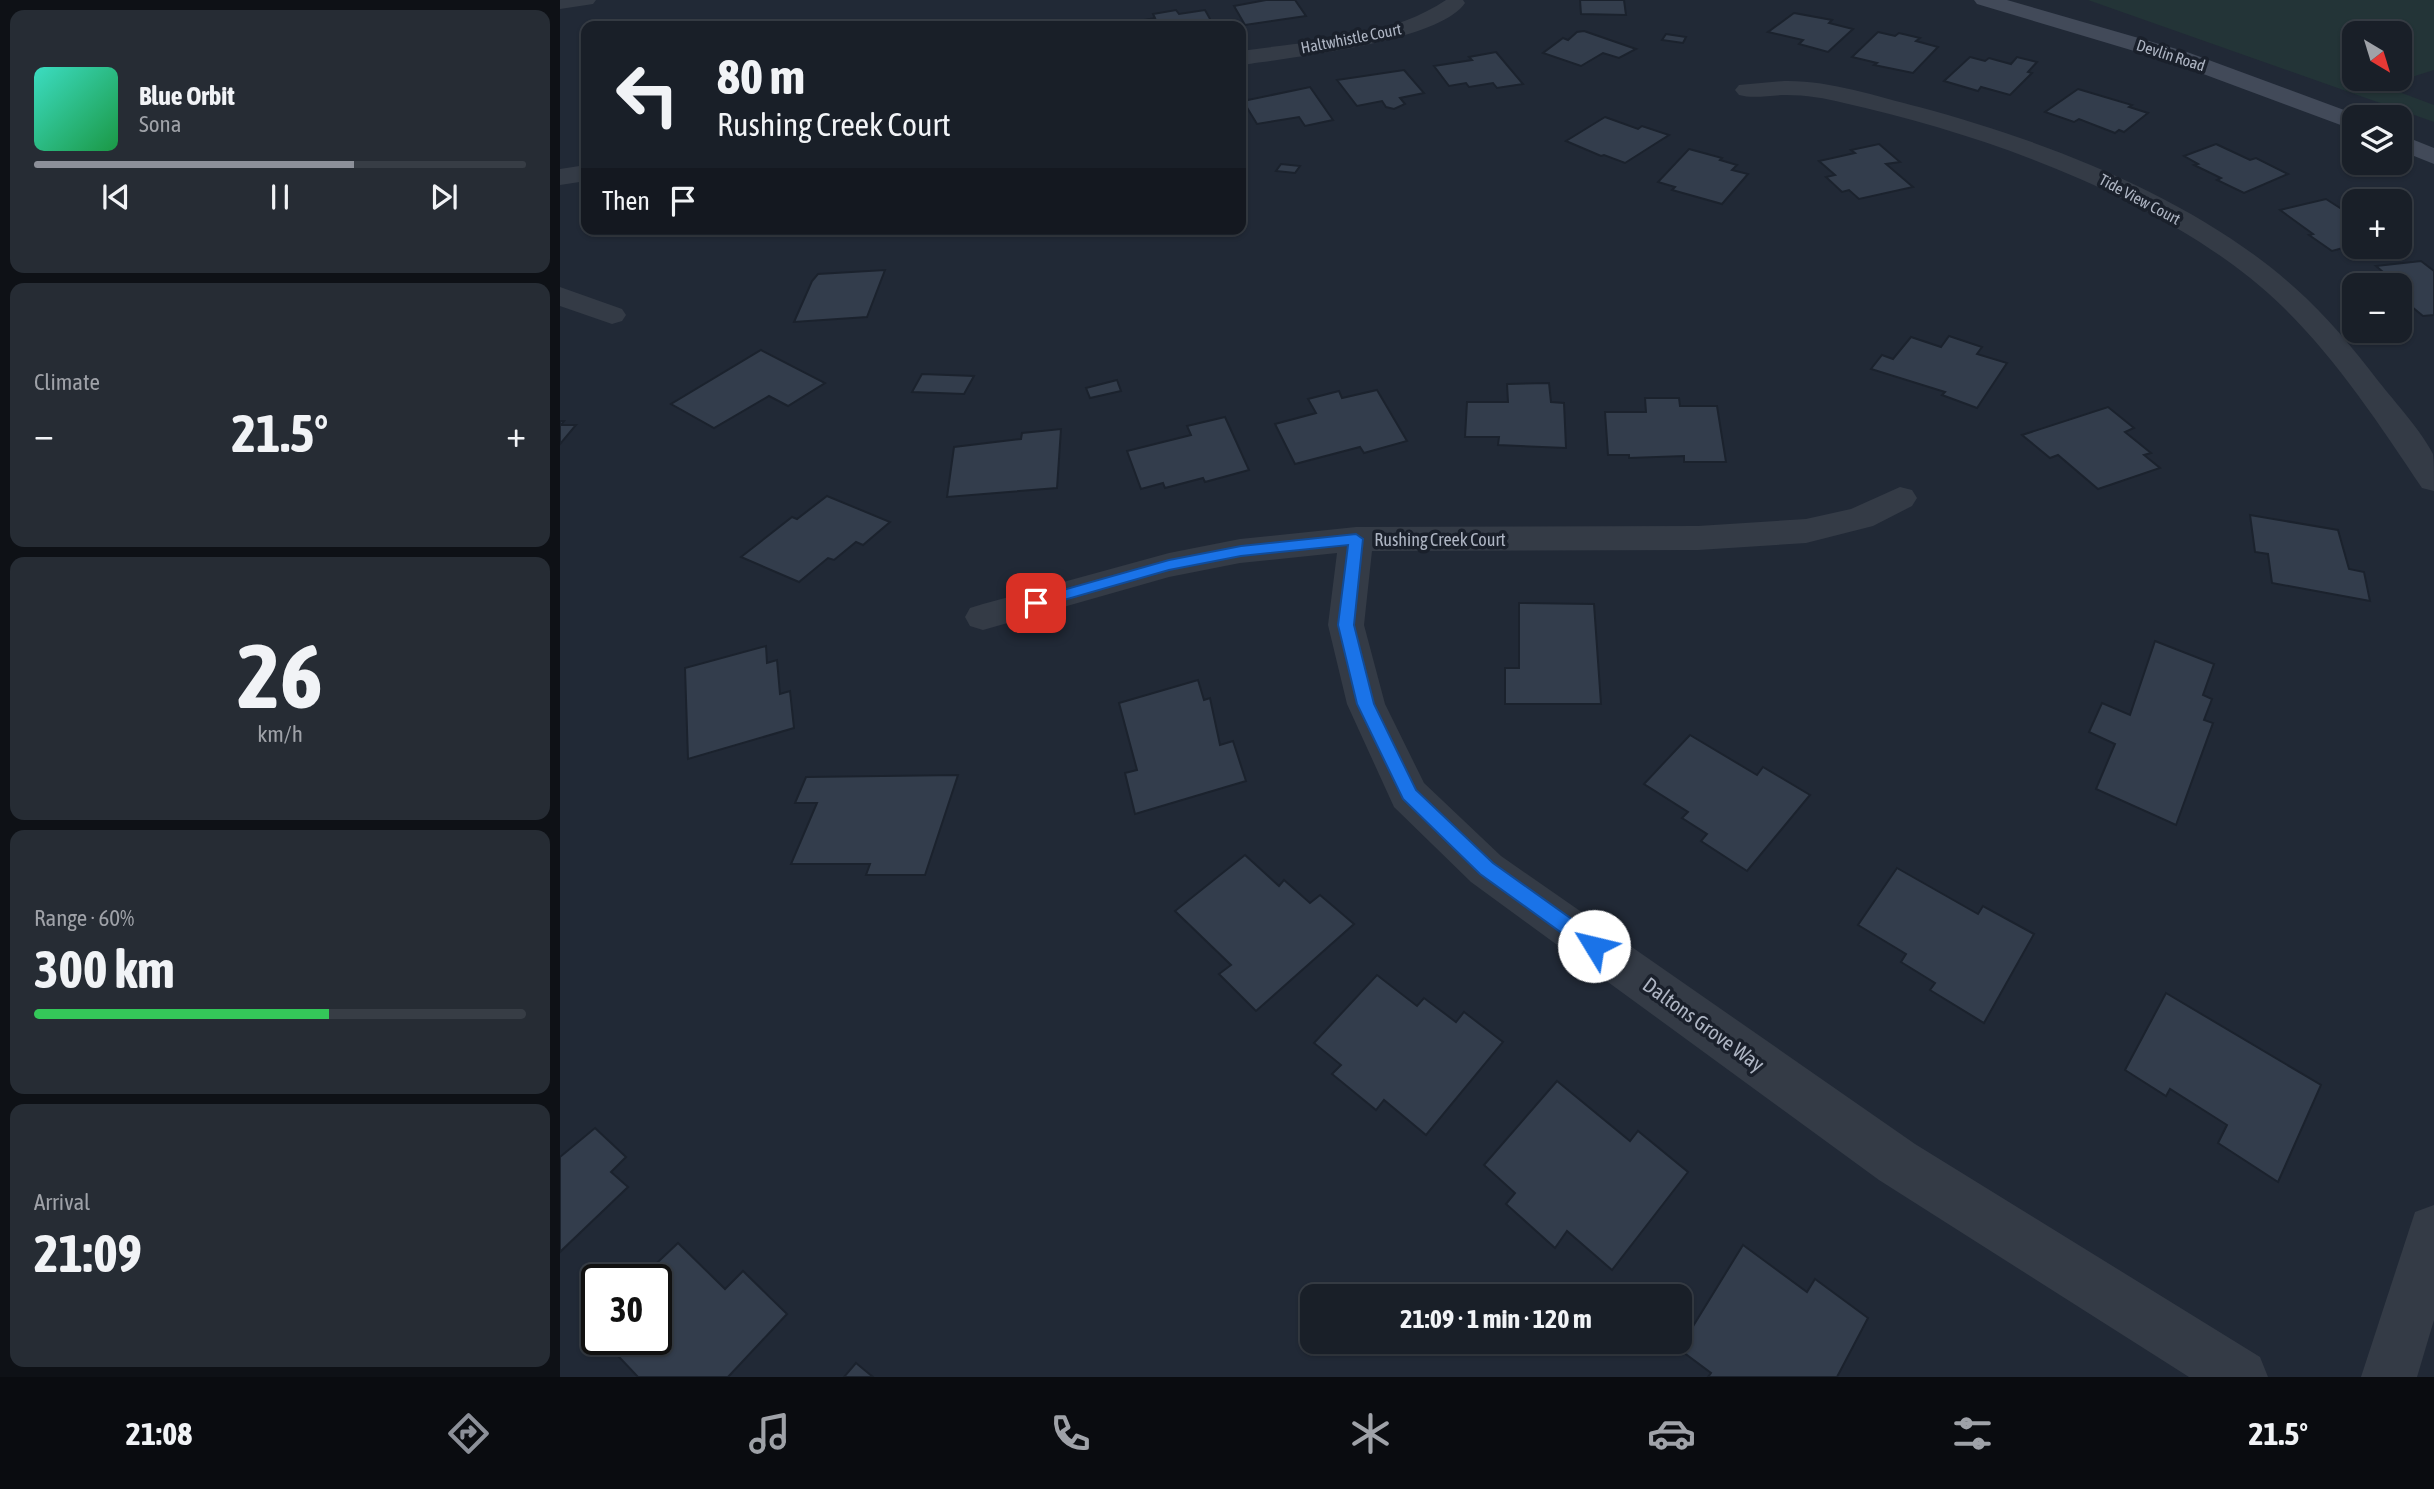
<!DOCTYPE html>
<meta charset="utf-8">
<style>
:root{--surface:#191f28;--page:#262c34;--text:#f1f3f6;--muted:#9fa2a8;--line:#373d45;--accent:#8c9099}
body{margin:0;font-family:"Asap Condensed",sans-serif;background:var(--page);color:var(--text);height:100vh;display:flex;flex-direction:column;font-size:26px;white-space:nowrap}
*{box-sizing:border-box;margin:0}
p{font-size:23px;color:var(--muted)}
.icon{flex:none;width:38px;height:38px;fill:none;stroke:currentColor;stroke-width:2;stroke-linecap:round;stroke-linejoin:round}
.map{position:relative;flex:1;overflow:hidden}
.details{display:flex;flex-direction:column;gap:10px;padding:10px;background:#0e1116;width:560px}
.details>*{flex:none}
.banner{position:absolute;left:21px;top:21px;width:665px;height:214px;border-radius:14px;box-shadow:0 2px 5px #0004,0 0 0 2px var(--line);background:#191f28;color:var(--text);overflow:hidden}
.needle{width:46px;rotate:142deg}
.controls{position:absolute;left:1782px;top:21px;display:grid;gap:14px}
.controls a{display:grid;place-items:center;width:70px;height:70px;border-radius:14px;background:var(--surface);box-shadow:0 2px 5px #0004,0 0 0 2px var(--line);font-size:35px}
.speed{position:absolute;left:21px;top:1264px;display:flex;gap:14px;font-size:35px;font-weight:700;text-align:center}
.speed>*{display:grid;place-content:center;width:91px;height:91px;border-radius:50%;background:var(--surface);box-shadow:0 2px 5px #0004,0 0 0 2px var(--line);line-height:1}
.speed .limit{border:4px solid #111;border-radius:10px;background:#fff;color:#111}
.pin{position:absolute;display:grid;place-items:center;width:60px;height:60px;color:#fff;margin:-30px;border-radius:14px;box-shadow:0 4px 10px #0006}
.me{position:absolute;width:77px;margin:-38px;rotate:306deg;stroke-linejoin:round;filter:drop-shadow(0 0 5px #0008)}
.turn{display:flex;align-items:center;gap:24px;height:147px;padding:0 21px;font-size:32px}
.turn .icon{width:91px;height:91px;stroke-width:2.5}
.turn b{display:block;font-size:49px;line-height:60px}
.then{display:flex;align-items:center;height:66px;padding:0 21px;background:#0003;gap:14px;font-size:26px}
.big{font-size:52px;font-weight:700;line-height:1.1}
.details .card{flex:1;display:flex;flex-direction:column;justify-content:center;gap:10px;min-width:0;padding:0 24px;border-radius:14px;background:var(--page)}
.details .dial{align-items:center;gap:0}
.dial b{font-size:91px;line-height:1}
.song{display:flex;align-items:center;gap:21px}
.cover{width:84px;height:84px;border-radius:10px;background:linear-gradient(135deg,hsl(170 70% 55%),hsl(140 70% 35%))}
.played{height:7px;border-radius:4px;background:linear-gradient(90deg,var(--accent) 65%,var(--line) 65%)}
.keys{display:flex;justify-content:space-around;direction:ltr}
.heat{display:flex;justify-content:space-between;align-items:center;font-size:38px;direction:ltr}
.charge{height:10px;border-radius:5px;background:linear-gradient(90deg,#34c759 60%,var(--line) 0)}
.trip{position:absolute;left:740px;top:1284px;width:392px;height:70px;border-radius:14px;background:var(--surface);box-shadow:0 2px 5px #0004,0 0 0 2px var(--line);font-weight:700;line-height:70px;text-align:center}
.menu{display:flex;height:112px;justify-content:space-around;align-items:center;background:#0a0c10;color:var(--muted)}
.menu .icon{width:49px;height:49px}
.menu .current{color:var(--accent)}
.menu b{font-size:32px;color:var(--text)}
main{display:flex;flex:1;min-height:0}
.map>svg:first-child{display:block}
</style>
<main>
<section class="details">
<div class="card">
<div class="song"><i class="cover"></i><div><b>Blue Orbit</b><p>Sona</p></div></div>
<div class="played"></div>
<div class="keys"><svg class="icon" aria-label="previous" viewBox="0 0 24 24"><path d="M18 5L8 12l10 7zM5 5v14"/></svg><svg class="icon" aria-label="pause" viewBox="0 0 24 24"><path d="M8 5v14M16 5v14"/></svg><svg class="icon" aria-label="next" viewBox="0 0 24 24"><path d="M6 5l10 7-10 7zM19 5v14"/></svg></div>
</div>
<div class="card"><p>Climate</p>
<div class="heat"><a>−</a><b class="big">21.5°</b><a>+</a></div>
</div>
<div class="card dial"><b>26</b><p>km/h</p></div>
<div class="card"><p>Range · 60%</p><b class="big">300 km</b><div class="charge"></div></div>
<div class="card"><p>Arrival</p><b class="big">21:09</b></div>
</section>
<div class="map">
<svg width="1874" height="1377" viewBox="0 0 1874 1377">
<rect width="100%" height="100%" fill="#212936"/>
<path fill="#233437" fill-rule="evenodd" d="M1528,0H1874V70L1823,86L1874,105V122ZM1794,33H1839V79H1794Z"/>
<g fill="#333d4c" stroke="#1b222d" stroke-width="2">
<polygon points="706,0 735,0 746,16 685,25 674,6"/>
<polygon points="1020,0 1064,0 1066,15 1021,14"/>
<polygon points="616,10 619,14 645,10 654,26 582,26 579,21 595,18 593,14"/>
<polygon points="1234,13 1272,20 1269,23 1293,29 1268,52 1239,44 1243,40 1208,32"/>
<polygon points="1024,31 1076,49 1059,58 1043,53 1021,66 983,53 1003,38 1008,40 1017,32"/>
<polygon points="1318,32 1335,36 1339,33 1360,38 1356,41 1378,47 1353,73 1314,65 1317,63 1292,57"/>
<polygon points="1106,34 1126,37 1123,43 1102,40"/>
<polygon points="936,52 963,84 937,88 933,83 909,87 906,83 889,86 874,66 912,60 909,57"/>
<polygon points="1410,57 1425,61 1429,58 1451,64 1457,57 1477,62 1468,72 1472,73 1450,95 1421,87 1418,91 1384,81"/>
<polygon points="844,70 864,93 840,98 845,104 834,109 826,107 822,101 797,106 777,80"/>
<polygon points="750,87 773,120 745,126 739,117 697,124 683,101"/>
<polygon points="1518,89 1572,105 1569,107 1588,113 1564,132 1559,130 1555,133 1519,119 1514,122 1485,112"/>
<polygon points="1045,117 1078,129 1082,126 1109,135 1065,163 1044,155 1041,156 1006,141"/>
<polygon points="1319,144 1340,162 1326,164 1353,187 1299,199 1289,190 1282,192 1266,177 1275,175 1259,161 1295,153 1291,150"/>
<polygon points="1656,144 1690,160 1696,158 1728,174 1684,193 1657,180 1661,178 1634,165 1638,164 1624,156"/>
<polygon points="1129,149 1162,158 1160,160 1177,165 1172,170 1188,174 1162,204 1112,190 1115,187 1098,182"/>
<polygon points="721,164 740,166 735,173 716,171"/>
<polygon points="1766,199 1794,217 1794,245 1772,251 1749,235 1753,234 1720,210"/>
<polygon points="1861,261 1874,271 1874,315 1863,316 1840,297 1845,296 1839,291 1839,285 1833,285 1838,285 1816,266"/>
<polygon points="325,270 307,317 234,322 252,281 258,274"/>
<polygon points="1389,336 1422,347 1417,354 1447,363 1417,408 1382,395 1385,392 1311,369 1322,355 1333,359 1351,337 1381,347"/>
<polygon points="201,350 265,383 228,406 209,396 154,428 111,404"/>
<polygon points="362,374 414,376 404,394 352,392"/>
<polygon points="557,380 561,391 530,398 526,388"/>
<polygon points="989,383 991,402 1004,403 1006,448 938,445 939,437 905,437 907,402 948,402 947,384"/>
<polygon points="817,390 847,441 804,453 800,447 735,464 715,424 756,413 748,399 779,391 782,398"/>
<polygon points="1085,398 1119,398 1120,406 1157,406 1166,462 1124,462 1124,456 1069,458 1069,455 1048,455 1045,412 1086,412"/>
<polygon points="1548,407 1574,428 1565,432 1591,453 1584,455 1600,468 1538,489 1498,455 1490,458 1462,435"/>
<polygon points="665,417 689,470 645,482 643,478 605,488 603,483 581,489 567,451 631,435 627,426"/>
<polygon points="0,421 4,421 1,425 16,425 0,444"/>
<polygon points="501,429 497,488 387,497 394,447 461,439 462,433"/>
<polygon points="267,496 330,522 303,545 296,542 274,560 268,558 239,582 181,557 232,517 237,519"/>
<polygon points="1690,515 1778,530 1789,569 1804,572 1810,601 1712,583 1708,554 1695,552"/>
<polygon points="959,603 1034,604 1041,704 945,704 945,668 959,668"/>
<polygon points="1595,641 1654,664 1643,695 1652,699 1644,720 1653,723 1616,825 1536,789 1555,744 1529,732 1542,703 1570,715"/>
<polygon points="206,646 207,663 217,660 220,694 230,691 234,728 128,759 125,668"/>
<polygon points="638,680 644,700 650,698 660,745 673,741 686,781 575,814 565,773 577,770 559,703"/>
<polygon points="1130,735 1197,775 1203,767 1250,795 1187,871 1141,841 1147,834 1122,818 1128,812 1084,784"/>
<polygon points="398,775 365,875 306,875 310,864 231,864 257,803 235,803 246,777"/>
<polygon points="685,855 719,886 724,880 750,903 760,895 794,924 696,1011 659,974 671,965 615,911"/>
<polygon points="1337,868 1418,914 1423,906 1474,934 1424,1023 1370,990 1375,983 1341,962 1346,954 1298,925"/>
<polygon points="817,975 857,1006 864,998 896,1022 904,1012 943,1042 866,1135 824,1100 816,1110 772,1074 781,1065 754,1043"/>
<polygon points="1606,993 1761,1085 1718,1182 1658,1143 1667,1125 1610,1089 1606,1096 1565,1070"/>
<polygon points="997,1081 1070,1141 1078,1131 1128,1172 1052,1270 1007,1231 995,1248 946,1204 955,1193 924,1165"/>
<polygon points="35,1128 66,1157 51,1172 68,1187 0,1252 0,1157"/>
<polygon points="118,1243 165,1289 183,1271 227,1314 168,1377 78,1377 42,1339 96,1339 96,1279 80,1279"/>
<polygon points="1183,1245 1247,1292 1255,1279 1308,1318 1277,1377 1148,1377 1151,1373 1119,1349"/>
<polygon points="296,1363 313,1377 284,1377"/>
</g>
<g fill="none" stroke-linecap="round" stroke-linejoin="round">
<g fill="#343b46" fill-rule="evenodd">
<path d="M886,0H903L905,3C879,42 728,58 681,65V51C748,41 828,39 886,0Z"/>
<path d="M1224,81C1269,80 1315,96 1359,107C1486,141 1635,198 1734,287C1766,315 1793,348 1819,382C1835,402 1862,432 1873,454C1874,463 1874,480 1874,491L1862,488C1820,425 1777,360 1723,307C1615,202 1429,135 1284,103C1265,98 1246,95 1226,95C1210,95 1194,99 1179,95L1175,90L1179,85Z"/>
<polygon points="26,165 26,181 0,185 0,169"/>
<polygon points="0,287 62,309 66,315 62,321 52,324 0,306"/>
<polygon points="1340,487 1352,490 1357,498 1352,506 1313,526 1246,543 1138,550 812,551 804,625 825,704 864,783 941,856 1355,1144 1700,1357 1708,1377 1629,1377 1319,1180 911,882 834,807 787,704 768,625 777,553 680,563 609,577 423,630 410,626 405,617 410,608 423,604 609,553 680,539 796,527 1138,526 1246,519 1291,509"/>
<polygon points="1874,1205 1874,1320 1857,1377 1801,1377 1855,1212"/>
</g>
<polygon fill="#343b46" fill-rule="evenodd" points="0,0 36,0 33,4 0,9"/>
<g fill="#424a59" fill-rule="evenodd">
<polygon points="1414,0 1447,0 1627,52 1803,117 1794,117 1794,129 1786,127 1611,62 1417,4"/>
<polygon points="1839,134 1874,148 1874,164 1839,150"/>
</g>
</g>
<polygon fill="#1a73e8" stroke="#114b97" stroke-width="2" points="796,534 803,539 794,625 814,704 856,790 933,863 1041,940 1044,946 1041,952 1034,954 1028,952 920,874 843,799 797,704 778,625 788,545 681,556 609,570 476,608 468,603 471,599 609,560 681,546"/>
<g text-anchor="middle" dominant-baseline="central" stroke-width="7" stroke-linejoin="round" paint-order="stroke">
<g font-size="16" fill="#aeb5c3" stroke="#1a202b">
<text transform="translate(791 38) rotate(-11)">Haltwhistle Court</text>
<text transform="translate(1611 55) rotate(18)">Devlin Road</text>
<text transform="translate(1580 199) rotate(28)">Tide View Court</text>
</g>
<g font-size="18" fill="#aeb5c3" stroke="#1a202b">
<text x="880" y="539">Rushing Creek Court</text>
</g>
<g font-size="21" fill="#aeb5c3" stroke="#1a202b">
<text transform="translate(1144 1024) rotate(36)">Daltons Grove Way</text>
</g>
</g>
</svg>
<div class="controls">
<a><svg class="needle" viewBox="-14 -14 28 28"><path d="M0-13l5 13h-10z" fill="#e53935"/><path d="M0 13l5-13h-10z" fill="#9fa2a8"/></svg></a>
<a><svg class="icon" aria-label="layers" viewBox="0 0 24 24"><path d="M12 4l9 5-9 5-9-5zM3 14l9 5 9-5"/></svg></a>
<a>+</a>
<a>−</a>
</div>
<div class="speed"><div class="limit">30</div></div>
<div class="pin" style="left:476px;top:603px;background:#d93025"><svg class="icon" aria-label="arrive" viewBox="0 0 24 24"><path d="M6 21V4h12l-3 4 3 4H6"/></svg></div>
<svg class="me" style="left:1034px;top:946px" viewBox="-20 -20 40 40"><circle r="19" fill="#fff"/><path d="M0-13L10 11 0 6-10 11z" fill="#1a73e8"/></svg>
<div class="trip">21:09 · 1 min · 120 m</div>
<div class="banner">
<div class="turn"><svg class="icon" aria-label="left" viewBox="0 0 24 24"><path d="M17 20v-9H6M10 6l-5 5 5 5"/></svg><div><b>80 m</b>Rushing Creek Court</div></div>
<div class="then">Then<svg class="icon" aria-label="arrive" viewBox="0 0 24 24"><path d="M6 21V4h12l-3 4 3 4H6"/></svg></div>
</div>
</div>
</main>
<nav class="menu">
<b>21:08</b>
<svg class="icon current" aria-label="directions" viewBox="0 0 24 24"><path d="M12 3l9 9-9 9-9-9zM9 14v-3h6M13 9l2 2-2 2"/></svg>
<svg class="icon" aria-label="music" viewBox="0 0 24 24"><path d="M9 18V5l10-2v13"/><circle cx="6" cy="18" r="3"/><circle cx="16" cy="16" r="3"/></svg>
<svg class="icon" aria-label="phone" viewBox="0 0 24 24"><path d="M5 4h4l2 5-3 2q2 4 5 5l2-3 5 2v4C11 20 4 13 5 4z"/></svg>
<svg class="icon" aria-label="climate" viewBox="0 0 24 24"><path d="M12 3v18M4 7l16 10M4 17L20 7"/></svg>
<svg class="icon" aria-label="car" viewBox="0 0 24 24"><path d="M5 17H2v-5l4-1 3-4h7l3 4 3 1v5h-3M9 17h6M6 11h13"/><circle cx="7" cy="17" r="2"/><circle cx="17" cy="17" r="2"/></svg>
<svg class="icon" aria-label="filters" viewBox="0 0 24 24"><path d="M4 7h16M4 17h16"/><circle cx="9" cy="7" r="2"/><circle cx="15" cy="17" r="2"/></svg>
<b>21.5°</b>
</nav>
